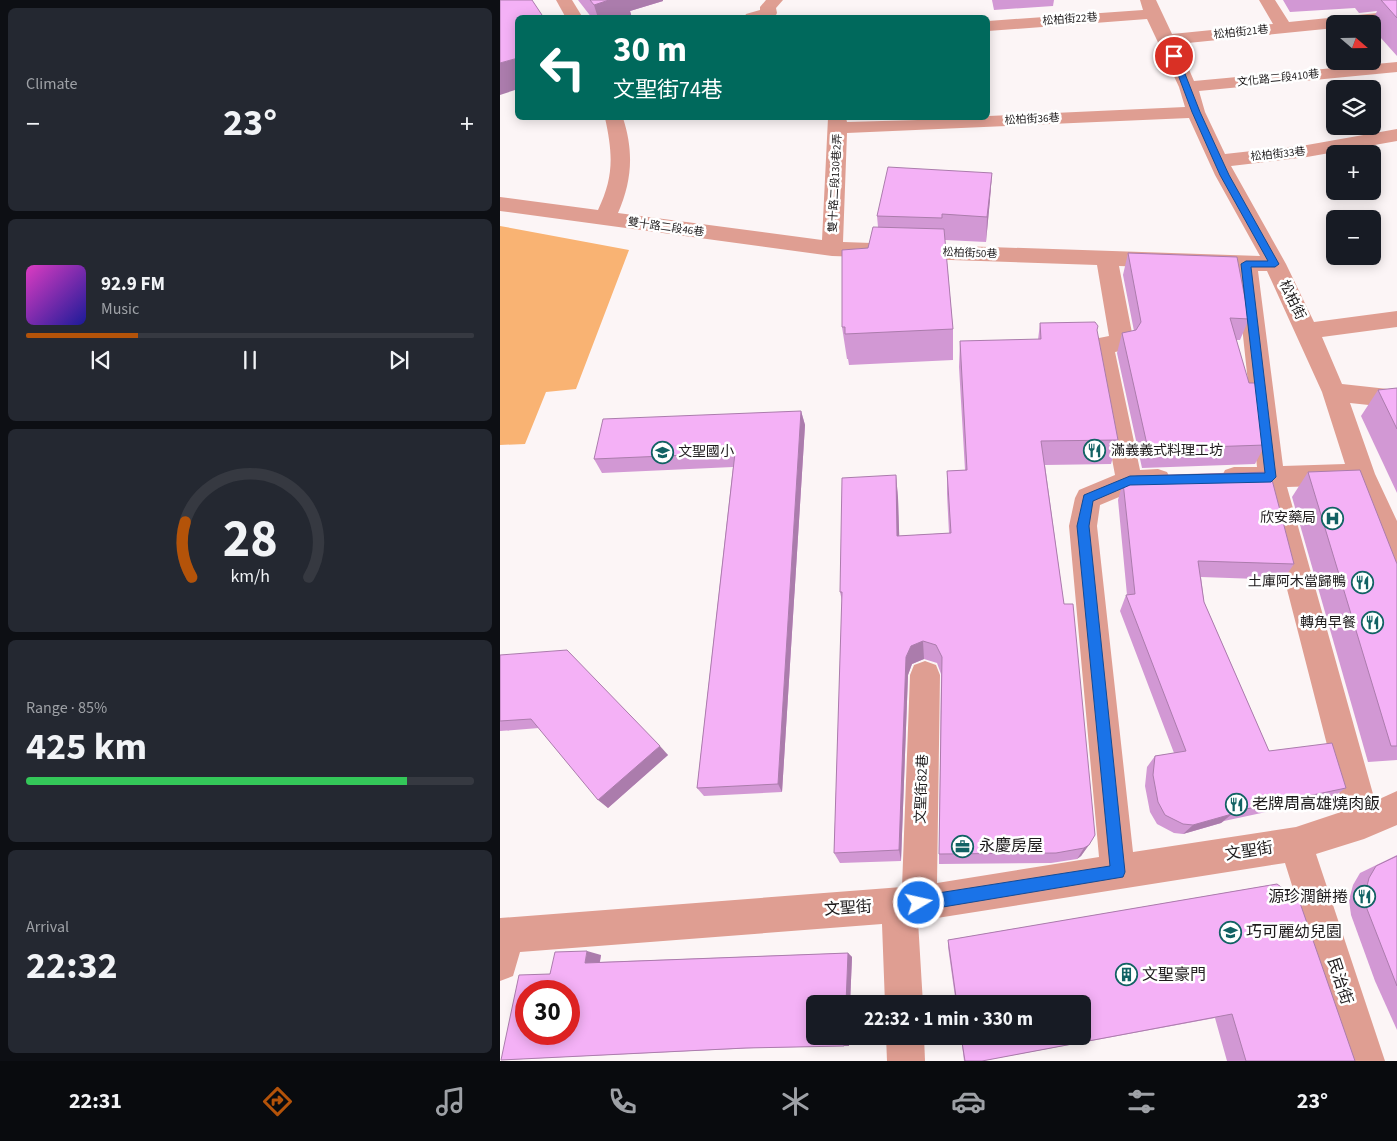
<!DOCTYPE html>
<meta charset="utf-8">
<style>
:root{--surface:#171b24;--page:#242831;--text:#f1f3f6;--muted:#9ea1a6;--line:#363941;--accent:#b45309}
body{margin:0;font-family:"Source Sans 3","Noto Sans TC",sans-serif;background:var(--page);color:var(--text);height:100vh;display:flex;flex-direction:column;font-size:19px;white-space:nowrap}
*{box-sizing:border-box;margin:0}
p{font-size:16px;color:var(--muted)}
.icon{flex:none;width:28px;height:28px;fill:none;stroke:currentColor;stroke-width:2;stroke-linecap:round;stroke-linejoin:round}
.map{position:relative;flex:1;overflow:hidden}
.sheet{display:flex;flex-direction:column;gap:8px;padding:8px;background:#0d0f14;width:500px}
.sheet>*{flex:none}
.hud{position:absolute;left:15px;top:15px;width:475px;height:105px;border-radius:8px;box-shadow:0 2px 12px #0003;background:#00695c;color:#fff;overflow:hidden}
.needle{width:32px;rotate:110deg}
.fabs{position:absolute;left:826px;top:15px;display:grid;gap:10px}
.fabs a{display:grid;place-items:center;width:55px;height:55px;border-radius:8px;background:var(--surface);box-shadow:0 2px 12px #0003;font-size:25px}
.speed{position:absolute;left:15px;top:980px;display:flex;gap:10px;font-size:25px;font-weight:700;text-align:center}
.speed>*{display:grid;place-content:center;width:65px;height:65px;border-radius:50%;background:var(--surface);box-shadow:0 2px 12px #0003;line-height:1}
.speed .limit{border:8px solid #d22;background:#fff;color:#111}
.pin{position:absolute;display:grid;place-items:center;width:42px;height:42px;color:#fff;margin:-21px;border:2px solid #fff;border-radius:50%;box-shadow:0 1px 5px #0007}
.me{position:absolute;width:55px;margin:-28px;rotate:81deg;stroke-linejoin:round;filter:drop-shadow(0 0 4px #0008)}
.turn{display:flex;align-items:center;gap:18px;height:105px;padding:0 15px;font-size:22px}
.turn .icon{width:65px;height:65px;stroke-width:2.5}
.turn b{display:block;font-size:35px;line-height:42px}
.big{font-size:38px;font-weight:700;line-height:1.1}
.sheet .tile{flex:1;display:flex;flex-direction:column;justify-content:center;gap:8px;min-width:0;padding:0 18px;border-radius:8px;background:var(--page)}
.sheet .dial{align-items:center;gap:0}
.dial svg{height:130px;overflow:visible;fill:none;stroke:var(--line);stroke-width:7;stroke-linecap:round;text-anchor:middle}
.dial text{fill:var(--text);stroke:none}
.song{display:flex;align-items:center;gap:15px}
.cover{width:60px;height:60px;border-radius:8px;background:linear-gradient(135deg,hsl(310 70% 55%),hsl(240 70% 35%))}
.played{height:5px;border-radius:2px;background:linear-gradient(90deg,var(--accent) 25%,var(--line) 25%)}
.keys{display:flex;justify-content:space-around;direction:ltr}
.heat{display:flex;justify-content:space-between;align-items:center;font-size:28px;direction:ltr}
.charge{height:8px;border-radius:4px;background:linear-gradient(90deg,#34c759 85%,var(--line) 0)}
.trip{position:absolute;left:306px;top:995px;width:285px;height:50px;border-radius:8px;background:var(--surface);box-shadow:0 2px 12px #0003;font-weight:700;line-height:50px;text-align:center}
.dock{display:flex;height:80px;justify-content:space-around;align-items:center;background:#090b0e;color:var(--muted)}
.dock .icon{width:35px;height:35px}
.dock .active{color:var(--accent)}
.dock b{font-size:22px;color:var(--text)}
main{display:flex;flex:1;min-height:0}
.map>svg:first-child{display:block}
</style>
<main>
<section class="sheet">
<div class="tile"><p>Climate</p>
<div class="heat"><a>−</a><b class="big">23°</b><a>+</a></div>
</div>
<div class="tile">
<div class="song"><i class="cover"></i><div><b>92.9 FM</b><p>Music</p></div></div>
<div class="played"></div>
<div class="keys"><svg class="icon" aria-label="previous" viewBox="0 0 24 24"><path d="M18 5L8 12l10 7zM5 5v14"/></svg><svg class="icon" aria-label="pause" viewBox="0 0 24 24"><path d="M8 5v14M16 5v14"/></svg><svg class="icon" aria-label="next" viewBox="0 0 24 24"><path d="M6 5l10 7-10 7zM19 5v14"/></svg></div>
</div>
<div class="tile dial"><svg viewBox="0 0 100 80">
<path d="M14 69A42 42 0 1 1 86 69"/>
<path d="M14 69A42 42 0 0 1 10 35" stroke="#b45309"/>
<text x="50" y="56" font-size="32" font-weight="700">28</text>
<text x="50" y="72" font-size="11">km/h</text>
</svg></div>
<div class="tile"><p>Range · 85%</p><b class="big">425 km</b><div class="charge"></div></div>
<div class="tile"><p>Arrival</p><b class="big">22:32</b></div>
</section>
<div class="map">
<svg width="897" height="1061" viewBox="0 0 897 1061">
<rect width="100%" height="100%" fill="#fcf5f6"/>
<polygon fill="#f9b373" points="0,226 129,250 76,389 46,392 25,444 0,445"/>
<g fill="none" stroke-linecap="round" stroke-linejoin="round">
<g fill="#df9e92" fill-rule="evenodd">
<polygon points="56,0 72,0 83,18 66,18"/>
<polygon points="266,0 283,0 276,8 277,13 275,17 244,18 246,14 260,10 260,7"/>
<path d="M640,0H656L672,34L773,24L759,0H775L789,22L897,11V21L871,24H835V28L678,44L694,81L897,62V72L699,91L705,112L725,154L807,145L897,129V141L807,157L731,166L786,264L814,322L897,311V327L822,337L842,384L897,390V408L850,403L875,474L897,521V563L887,560L854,485L787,487L875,801L897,791V825L864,839L816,854L885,1061H847L785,863L418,921L423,1004H385L382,924L20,952L13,976L0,981V918L402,887L410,675L414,665L425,661L436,665L440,675L437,883L599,857L569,526L575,498L579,490L615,475L593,356L595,352L590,345L594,339L609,336L597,265L332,256L0,211V197L98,210C114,177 113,154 105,118H123C134,152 132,181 118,213L322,240L328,118H346L347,122L488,118V116L685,107L679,87L647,19L488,31V21L643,10ZM689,118L715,175L760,256L343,242L347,133ZM619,266L736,270L757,467H734L725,470L721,478L725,486L734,489L761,488L844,811L796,827L633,852L597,526L600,505L631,492L658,491L667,488L671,480L667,472L658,469L640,470L615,352L630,349L634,343ZM758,271H767L822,392L845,464L783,466Z"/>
<polygon points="386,1036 424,1036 425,1061 387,1061"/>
</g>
</g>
<g fill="#d298d4">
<polygon points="78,0 163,0 163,1 130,11 132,18 92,18"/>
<polygon points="492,0 554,0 553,6 494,10"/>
<polygon points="783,0 897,0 897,56 872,28 872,24 871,24 877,11 859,13 855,8 790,12"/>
<polygon points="492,173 490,199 486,242 445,240 453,329 453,360 349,365 348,359 347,359 342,327 368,248 378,227 377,216"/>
<polygon points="628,253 749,319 740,340 736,340 765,445 755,464 642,468 617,353 622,333 634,331 623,275"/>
<polygon points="540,323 597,332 618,440 611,464 545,465 595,835 581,856 577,859 551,863 439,864 439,854 441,674 437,663 424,659 412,664 408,675 401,861 340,863 334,853 342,601 340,592 396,475 398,498 399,536 449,533 447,494 447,471 465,470 459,367 460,341 538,340"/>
<polygon points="897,388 897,493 861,416 878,390"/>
<polygon points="301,411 305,425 282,792 204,796 197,788 233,467 102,473 94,459"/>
<polygon points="808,472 897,564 897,760 868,762 792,497"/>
<polygon points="623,482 794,564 783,580 701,577 704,602 769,751 846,788 831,798 724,821 721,823 683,834 674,833 657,824 650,812 645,786 647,767 655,756 674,753 620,611 626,595 627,595 618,500"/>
<polygon points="0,655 168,755 108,808 39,728 0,731"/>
<polygon points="897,855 897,1030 875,981 851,915 849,900 853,885 860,873"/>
<polygon points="777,884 855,1061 727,1061 715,1018 482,1061 464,1061 461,1036 582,1036 582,1004 456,1004 448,947 448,940"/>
<polygon points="348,953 352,957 350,1004 315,1004 315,1036 349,1036 349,1046 254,1048 1,1060 50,974 101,955 100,962"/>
</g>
<g fill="#ab7cac">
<polygon points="109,0 163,0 163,1 130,11 132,18 98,18 94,5"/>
<polygon points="18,58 18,89 0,95 0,63"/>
<polygon points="492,173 490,199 486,242 487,217"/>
<polygon points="301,411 305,425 282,792 278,784"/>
<polygon points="396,475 398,498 400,558 397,536"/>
<polygon points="423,641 424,659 412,664 408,675 401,861 399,850 406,657 411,646"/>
<polygon points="160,746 168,755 108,808 98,800"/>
<polygon points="732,814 721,823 683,834 693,825"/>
<polygon points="589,845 581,856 577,859 584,848"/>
<polygon points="87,951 101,955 99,966 85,963"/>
<polygon points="348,953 352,957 350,1004 346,1004"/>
<polygon points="345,1036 349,1036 349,1046 344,1046"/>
</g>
<g fill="#f4b1f6" stroke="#ab7cac" fill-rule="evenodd">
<polygon points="0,0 32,0 44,18 18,18 18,58 0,63"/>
<polygon points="90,0 109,0 94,5"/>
<polygon points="881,0 897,0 897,18"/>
<polygon points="388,167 492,173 487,217 442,214 442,218 377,216"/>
<polygon points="373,227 444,229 453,329 345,334 345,327 342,327 342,250 368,248"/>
<polygon points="628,253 737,257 749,319 730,318 749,383 756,383 765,445 648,449 622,333 636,330 641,322"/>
<polygon points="595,322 598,326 597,330 618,440 541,441 564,604 573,604 595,835 589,845 584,848 556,853 439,854 442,657 436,645 423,641 411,646 406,657 399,850 334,853 342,592 340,592 342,478 396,475 397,536 451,533 447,471 467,470 460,341 541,339 540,323"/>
<polygon points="897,388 897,429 878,390"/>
<polygon points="301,411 278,784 197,788 235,453 94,459 103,419"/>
<polygon points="860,470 897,564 897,746 891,746 808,472"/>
<polygon points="770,472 794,564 698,561 704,602 769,751 832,743 846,788 732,812 732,814 693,825 683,824 665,815 658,802 653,775 655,756 686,751 626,595 635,594 623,482 637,476"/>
<polygon points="67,650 160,746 98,800 31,719 0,721 0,655"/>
<polygon points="897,856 897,986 867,909 865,894 869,878 876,866"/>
<polygon points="777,884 799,900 855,1061 746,1061 732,1014 482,1061 465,1061 461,1036 582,1036 582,1004 457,1004 448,940"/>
<path d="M87,951L85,963L348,953L346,1004H315V1036H345L344,1046L246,1048L1,1060L19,975L50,974L55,952ZM26,991H69V1034H26Z"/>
</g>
<polygon fill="#1a73e8" stroke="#114b97" points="672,54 678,56 700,112 729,175 779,264 775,267 751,267 776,477 771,482 630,485 593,501 589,526 625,872 623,877 419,911 413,909 411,903 413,898 419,896 610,866 577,526 584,495 630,476 765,473 741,264 746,261 768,261 720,175 692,112 671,56"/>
<defs>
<symbol id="restaurant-ring" viewBox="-11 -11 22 22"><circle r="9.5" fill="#fff" stroke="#126264" stroke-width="1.5"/><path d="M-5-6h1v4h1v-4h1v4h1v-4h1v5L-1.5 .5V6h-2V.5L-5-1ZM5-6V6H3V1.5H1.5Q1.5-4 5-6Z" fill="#126264"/></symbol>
<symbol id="school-ring" viewBox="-11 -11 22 22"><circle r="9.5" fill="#fff" stroke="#126264" stroke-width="1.5"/><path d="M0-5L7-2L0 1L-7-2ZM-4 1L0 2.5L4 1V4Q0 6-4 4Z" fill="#126264"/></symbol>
<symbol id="hospital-ring" viewBox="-11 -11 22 22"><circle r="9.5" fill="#fff" stroke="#126264" stroke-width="1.5"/><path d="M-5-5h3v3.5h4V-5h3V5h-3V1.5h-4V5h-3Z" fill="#126264"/></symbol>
<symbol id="office-ring" viewBox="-11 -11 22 22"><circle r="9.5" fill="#fff" stroke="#126264" stroke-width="1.5"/><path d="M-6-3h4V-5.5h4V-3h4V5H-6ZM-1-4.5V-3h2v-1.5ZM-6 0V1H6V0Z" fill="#126264"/></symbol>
<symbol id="building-ring" viewBox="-11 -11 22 22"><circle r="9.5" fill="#fff" stroke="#126264" stroke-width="1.5"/><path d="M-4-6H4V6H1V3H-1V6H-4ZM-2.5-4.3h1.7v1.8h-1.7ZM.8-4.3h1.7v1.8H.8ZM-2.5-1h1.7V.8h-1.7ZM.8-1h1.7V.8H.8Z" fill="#126264"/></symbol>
</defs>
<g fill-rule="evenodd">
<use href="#restaurant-ring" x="582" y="438" width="25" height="25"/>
<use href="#school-ring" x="150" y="440" width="25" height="25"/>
<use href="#hospital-ring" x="820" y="506" width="25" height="25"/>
<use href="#restaurant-ring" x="850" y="570" width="25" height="25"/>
<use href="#restaurant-ring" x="860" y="610" width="25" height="25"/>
<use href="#restaurant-ring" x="724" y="792" width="25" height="25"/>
<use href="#office-ring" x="450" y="834" width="25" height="25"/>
<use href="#restaurant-ring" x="852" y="884" width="25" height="25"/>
<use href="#school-ring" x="718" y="920" width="25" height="25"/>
<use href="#building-ring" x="614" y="962" width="25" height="25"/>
</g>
<g text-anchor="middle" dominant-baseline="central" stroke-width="5" stroke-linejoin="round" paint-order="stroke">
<g font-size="11" fill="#1e1b1c" stroke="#fff">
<text transform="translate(570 19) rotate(-4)">松柏街22巷</text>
<text transform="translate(741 32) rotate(-6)">松柏街21巷</text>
<text transform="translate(778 78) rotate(-6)">文化路二段410巷</text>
<text transform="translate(532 119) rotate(-3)">松柏街36巷</text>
<text transform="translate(778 154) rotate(-6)">松柏街33巷</text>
<text transform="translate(335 183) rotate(-87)">雙十路二段130巷2弄</text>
<text transform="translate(166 227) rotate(8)">雙十路二段46巷</text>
<text transform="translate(470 253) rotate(2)">松柏街50巷</text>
</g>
<g font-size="14" fill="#1e1b1c" stroke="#fff">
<text transform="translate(792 300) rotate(64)">松柏街</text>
<text transform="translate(422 789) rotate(-88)">文聖街82巷</text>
</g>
<g font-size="14" fill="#1e1b1c" stroke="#fff" text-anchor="end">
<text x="611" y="451" text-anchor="start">滿義義式料理工坊</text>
<text x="178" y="452" text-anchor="start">文聖國小</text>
<text x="816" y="518">欣安藥局</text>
<text x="846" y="582">土庫阿木當歸鴨</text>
<text x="856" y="623">轉角早餐</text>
</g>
<g font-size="16" fill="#1e1b1c" stroke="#fff" text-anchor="start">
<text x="752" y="804">老牌周高雄燒肉飯</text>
<text x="479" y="846">永慶房屋</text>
<text x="848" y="897" text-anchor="end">源珍潤餅捲</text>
<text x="746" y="932">巧可麗幼兒園</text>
<text x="642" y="975">文聖豪門</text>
</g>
<g font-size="16" fill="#1e1b1c" stroke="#fff">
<text transform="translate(749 851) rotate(-9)">文聖街</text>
<text transform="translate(348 908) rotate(-4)">文聖街</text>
<text transform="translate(840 981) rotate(72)">民治街</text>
</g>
</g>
</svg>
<div class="fabs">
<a><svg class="needle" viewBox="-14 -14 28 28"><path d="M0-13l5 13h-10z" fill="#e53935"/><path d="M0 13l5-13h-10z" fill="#9ea1a6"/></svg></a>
<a><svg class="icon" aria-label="layers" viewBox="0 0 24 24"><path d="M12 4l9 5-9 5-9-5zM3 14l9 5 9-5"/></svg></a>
<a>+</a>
<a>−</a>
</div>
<div class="speed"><div class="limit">30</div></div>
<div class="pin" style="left:674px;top:56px;background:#d93025"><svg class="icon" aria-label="arrive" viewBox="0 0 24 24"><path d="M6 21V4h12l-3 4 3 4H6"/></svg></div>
<svg class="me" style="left:419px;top:903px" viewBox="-20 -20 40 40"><circle r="17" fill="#1a73e8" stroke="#fff" stroke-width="3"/><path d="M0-11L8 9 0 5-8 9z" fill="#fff"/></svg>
<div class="trip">22:32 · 1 min · 330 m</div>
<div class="hud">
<div class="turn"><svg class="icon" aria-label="left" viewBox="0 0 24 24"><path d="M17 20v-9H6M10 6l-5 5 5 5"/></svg><div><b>30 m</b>文聖街74巷</div></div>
</div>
</div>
</main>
<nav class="dock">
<b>22:31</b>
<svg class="icon active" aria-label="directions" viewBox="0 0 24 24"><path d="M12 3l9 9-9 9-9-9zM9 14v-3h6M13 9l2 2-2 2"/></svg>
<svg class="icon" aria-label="music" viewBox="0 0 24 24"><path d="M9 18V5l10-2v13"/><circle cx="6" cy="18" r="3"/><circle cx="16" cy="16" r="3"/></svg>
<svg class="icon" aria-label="phone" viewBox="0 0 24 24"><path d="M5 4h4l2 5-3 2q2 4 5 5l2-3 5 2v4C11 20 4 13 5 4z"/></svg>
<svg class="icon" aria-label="climate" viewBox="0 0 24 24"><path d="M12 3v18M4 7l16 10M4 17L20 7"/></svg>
<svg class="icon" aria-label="car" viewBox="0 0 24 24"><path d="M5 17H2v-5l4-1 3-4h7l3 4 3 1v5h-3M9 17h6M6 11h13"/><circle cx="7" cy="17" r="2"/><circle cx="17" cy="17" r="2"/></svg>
<svg class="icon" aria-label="filters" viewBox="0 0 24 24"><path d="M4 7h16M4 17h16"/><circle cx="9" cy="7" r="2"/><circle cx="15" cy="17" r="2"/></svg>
<b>23°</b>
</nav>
